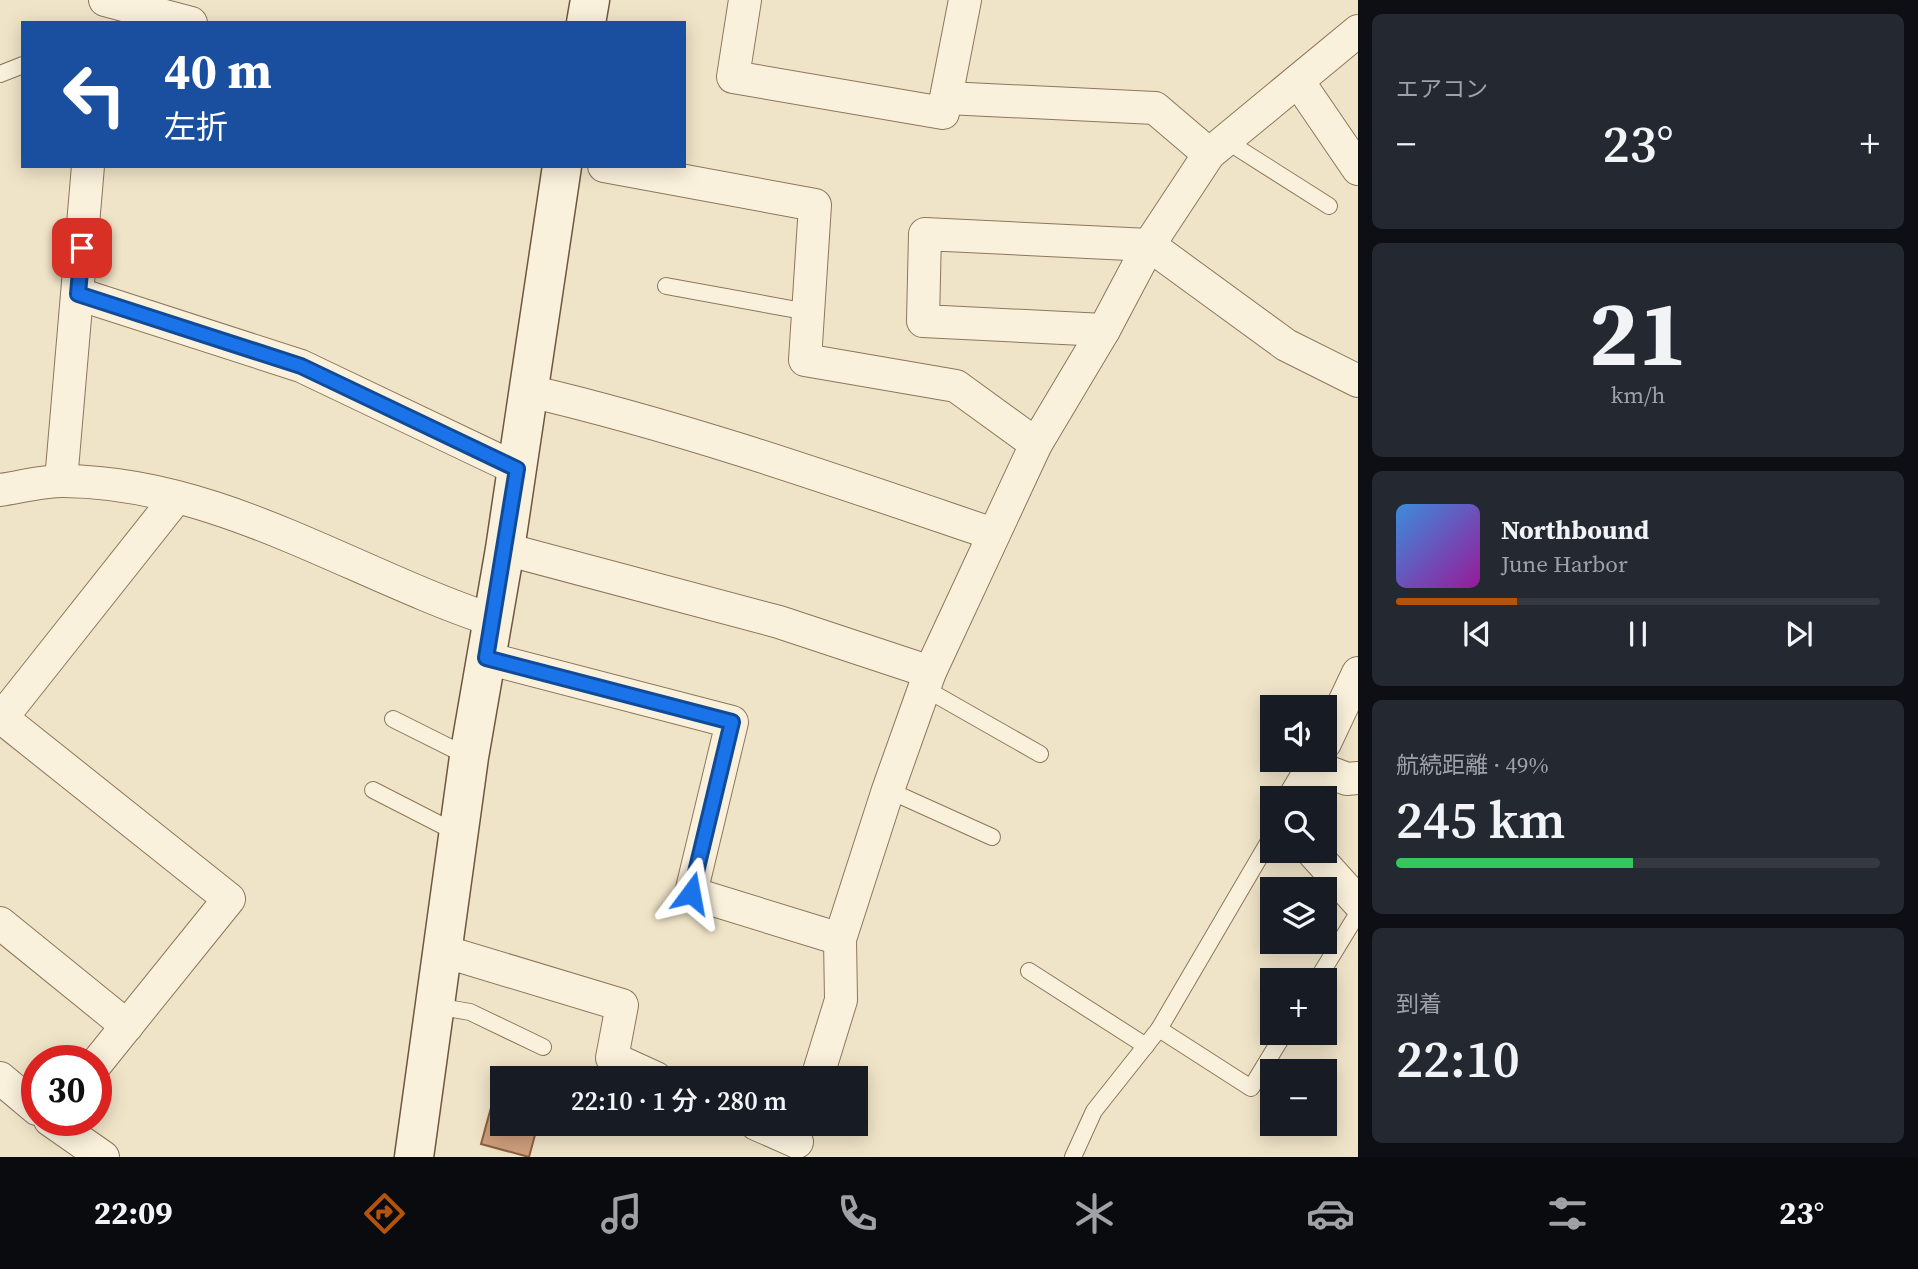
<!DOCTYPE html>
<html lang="ja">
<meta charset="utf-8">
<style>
:root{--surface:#171b24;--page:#242831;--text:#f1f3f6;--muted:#9ea1a6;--line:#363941;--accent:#b45309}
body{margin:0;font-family:"Source Serif 4","Noto Sans JP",serif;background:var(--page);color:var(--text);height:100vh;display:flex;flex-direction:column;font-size:26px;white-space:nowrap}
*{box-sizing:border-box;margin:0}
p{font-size:23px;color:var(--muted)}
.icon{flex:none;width:38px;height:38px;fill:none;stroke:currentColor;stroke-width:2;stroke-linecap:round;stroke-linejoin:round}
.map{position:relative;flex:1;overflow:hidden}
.details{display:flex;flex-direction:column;gap:14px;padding:14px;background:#0d0f14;width:560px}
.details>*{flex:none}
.top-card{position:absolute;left:21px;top:21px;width:665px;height:147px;border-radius:0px;box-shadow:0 4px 18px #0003;background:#1a4fa0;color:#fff;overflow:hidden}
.tools{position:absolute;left:1260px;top:695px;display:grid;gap:14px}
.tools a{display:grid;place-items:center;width:77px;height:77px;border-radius:0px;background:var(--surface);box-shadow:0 4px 18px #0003;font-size:35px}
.speed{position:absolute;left:21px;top:1045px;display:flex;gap:14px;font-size:35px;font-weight:700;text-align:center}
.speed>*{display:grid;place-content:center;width:91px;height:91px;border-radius:50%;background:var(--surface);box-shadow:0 4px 18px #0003;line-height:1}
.speed .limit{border:10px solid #d22;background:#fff;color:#111}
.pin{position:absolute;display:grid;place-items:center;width:60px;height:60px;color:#fff;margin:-30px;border-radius:14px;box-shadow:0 4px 10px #0006}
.me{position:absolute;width:77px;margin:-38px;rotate:13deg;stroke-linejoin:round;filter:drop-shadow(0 0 5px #0008)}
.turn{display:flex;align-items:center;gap:24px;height:147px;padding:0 28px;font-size:32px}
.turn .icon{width:91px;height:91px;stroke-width:2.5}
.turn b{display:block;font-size:49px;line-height:60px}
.big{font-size:52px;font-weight:600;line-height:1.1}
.details .card{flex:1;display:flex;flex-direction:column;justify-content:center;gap:10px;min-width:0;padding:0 24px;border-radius:10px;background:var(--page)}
.details .dial{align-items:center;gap:0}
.dial b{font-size:91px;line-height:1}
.song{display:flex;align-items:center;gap:21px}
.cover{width:84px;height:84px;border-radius:10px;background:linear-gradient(135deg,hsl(210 70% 55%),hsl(300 70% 35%))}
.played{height:7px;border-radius:4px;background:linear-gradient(90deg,var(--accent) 25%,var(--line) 25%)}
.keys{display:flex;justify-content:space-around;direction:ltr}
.heat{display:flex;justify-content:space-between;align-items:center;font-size:38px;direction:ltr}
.charge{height:10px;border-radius:5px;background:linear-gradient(90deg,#34c759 49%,var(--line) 0)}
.trip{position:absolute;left:490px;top:1066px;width:378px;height:70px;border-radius:0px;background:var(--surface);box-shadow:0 4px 18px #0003;font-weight:600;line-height:70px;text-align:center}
.menu{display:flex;height:112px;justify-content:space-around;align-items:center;background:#090b0e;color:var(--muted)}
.menu .icon{width:49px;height:49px}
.menu .on{color:var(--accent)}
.menu b{font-size:32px;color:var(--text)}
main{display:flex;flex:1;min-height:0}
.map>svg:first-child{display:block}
</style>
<main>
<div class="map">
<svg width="1358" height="1157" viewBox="0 0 1358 1157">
<rect width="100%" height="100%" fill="#f0e4c8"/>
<polygon fill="#cf9f7d" stroke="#8d5f41" stroke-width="2" points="495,1093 502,1095 502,1124 538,1124 529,1157 481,1144"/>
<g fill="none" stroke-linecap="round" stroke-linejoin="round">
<defs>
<g id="lane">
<polyline points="0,74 23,65"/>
<polyline points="1225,140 1329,206"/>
<polyline points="666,286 808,312"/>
<polyline points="924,688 1040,754"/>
<polyline points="393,719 469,757"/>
<polyline points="373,790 457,833"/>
<polyline points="888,790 992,837"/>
<polyline points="1272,836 1159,1029 1251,1088 1285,1032"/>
<polyline points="1029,971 1146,1046"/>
<polyline points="1317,980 1358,913"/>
<polyline points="435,1006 470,1012 543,1047"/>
<polyline points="1073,1157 1094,1111 1159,1029"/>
</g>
<g id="street">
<polyline points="105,0 191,23"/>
<polyline points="745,0 733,77 943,113 965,0"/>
<polyline points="1298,81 1358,169"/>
<polyline points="947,98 1155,108 1209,154"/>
<polyline points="604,166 815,205 805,360 956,386 1036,444"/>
<polyline points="78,294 301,366 517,469"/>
<polyline points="1104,330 923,321 925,234 1149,245 1286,345 1358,381"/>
<path d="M529,391C687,428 840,482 993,534"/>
<polyline points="61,481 88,166"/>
<path d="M0,490C20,487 43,481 63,481C218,482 351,573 492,620"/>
<polyline points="505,549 779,622 930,672"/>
<polyline points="486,658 732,722 691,893 840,939"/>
<polyline points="2,718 229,899 96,1064"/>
<polyline points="0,720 176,498"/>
<polyline points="1325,743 1358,673"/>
<polyline points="1294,798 1313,766 1347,779 1358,778"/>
<polyline points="1311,850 1358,902"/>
<polyline points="0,923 127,1026"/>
<polyline points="443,951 622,1005 612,1058 656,1078"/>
<polyline points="0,1078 37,1109"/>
<polyline points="817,1078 841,1000 840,939 888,790 930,672 1036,444 1104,330 1149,245 1209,154 1358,31"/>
<polyline points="50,1120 103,1157"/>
<polyline points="756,1124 797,1142"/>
</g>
<g id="secondary">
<polyline points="586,23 590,0"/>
<polyline points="414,1157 469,757 505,549 562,166"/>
</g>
</defs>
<use href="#lane" stroke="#8d765c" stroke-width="18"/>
<use href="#street" stroke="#8d765c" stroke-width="34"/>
<use href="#secondary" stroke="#6f573f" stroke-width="41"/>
<use href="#lane" stroke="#faf1dc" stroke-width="16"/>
<use href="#street" stroke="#faf1dc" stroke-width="32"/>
<use href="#secondary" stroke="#faf1dc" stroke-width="38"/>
</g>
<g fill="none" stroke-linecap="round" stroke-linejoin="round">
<defs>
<polyline id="route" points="82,248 78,294 301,366 517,469 486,658 732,722 691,893"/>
</defs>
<use href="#route" stroke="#114b97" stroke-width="18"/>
<use href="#route" stroke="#1a73e8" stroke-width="12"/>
</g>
</svg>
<div class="tools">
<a><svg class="icon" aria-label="sound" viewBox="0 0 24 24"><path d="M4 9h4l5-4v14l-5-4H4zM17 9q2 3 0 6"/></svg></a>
<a><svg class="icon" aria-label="search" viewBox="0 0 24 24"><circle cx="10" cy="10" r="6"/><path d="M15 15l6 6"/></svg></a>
<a><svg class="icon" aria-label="layers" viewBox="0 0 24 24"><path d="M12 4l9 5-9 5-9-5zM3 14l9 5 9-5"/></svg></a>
<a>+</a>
<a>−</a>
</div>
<div class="speed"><div class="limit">30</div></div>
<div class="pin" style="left:82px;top:248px;background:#d93025"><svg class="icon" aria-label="arrive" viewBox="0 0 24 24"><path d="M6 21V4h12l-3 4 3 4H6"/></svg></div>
<svg class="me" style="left:691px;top:893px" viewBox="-20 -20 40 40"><path d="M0-17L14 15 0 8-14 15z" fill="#1a73e8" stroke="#fff" stroke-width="4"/></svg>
<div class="trip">22:10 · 1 分 · 280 m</div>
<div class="top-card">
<div class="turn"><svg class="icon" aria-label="left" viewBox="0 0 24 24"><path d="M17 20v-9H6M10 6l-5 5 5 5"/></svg><div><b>40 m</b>左折</div></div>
</div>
</div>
<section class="details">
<div class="card"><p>エアコン</p>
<div class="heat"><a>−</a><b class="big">23°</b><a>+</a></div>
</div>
<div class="card dial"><b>21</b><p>km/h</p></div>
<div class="card">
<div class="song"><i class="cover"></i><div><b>Northbound</b><p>June Harbor</p></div></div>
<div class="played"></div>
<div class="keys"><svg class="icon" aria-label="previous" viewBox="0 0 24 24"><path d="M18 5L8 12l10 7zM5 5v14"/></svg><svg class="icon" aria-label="pause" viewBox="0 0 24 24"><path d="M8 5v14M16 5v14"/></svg><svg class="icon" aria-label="next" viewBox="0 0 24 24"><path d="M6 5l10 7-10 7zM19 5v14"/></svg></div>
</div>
<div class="card"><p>航続距離 · 49%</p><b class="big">245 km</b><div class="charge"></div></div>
<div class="card"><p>到着</p><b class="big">22:10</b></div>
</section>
</main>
<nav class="menu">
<b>22:09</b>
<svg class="icon on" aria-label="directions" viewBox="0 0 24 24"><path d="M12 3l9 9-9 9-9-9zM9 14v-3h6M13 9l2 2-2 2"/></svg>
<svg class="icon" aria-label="music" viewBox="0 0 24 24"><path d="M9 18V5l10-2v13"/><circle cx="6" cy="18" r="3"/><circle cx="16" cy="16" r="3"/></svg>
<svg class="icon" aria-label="phone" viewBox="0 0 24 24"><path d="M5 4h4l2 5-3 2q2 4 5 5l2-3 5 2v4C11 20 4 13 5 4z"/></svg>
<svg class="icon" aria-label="climate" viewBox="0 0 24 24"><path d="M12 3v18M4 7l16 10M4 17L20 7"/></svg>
<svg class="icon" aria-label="car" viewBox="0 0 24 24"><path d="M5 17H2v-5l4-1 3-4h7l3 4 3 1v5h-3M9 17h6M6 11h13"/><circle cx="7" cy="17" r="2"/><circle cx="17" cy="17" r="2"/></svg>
<svg class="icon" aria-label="filters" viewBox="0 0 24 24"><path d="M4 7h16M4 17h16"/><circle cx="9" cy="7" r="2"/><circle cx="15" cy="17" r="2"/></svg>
<b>23°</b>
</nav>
